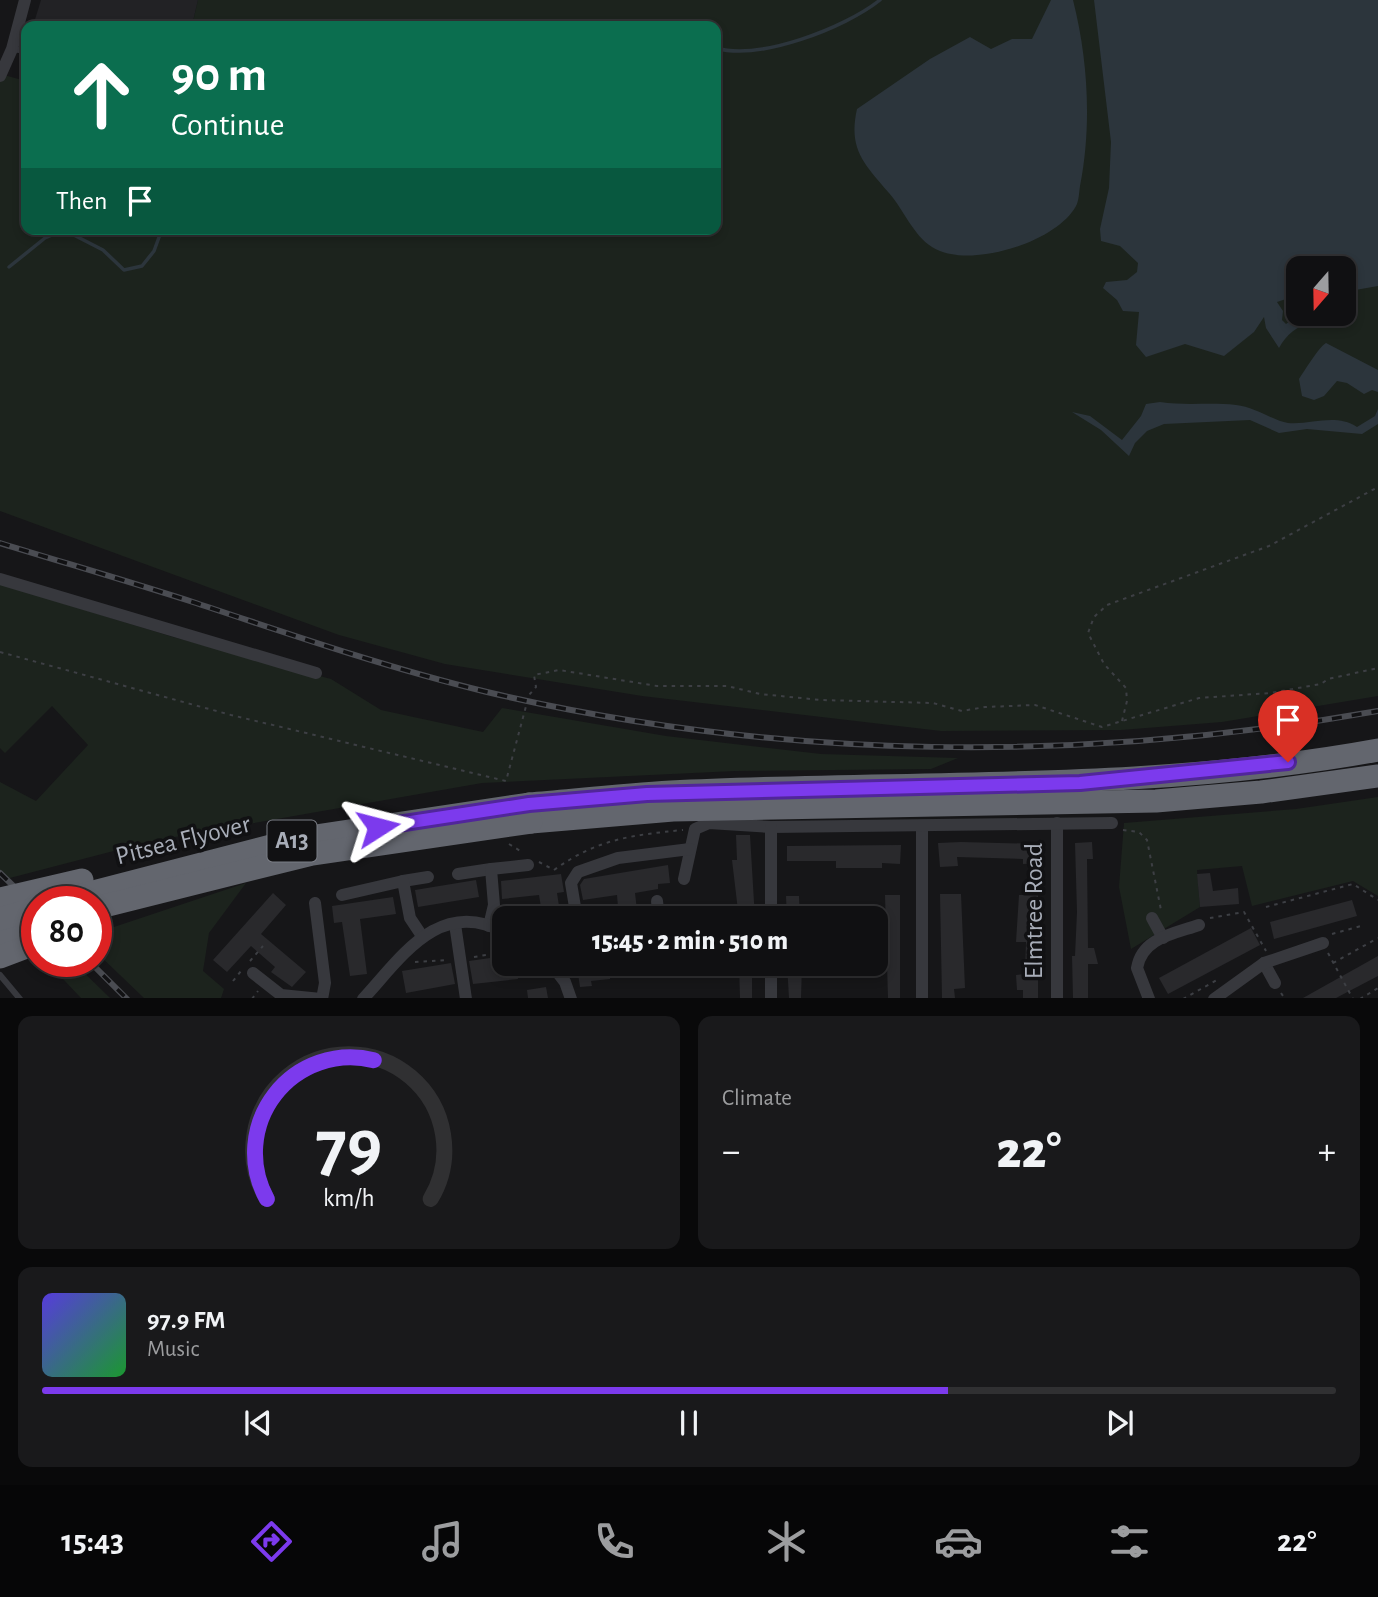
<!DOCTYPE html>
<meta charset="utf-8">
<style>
:root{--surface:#101012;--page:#19191b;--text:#f1f3f6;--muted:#9c9d9f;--line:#303032;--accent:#7c3aed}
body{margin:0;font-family:"Alegreya Sans",sans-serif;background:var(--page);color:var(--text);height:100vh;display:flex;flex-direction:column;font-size:26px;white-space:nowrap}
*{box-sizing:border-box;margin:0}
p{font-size:23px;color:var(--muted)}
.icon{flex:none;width:38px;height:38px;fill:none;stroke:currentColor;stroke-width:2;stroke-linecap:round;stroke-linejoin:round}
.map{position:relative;height:998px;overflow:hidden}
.panel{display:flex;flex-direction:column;gap:18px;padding:18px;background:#09090a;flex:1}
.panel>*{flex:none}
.guide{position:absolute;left:21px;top:21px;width:700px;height:214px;border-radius:14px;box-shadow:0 4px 10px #0003,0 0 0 2px var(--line);background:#0b6e4f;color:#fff;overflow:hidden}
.needle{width:46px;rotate:200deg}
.buttons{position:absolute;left:1286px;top:256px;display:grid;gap:14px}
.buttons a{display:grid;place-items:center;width:70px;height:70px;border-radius:14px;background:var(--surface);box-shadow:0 4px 10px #0003,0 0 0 2px var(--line);font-size:35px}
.speed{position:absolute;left:21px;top:886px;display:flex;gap:14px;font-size:35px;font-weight:700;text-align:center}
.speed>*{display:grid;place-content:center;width:91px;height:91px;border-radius:50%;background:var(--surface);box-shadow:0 4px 10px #0003,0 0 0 2px var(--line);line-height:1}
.speed .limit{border:10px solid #d22;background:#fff;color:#111}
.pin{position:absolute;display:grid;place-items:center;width:60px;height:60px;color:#fff;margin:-72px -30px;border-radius:50% 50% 50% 0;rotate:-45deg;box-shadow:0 0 7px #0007}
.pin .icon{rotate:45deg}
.me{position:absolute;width:77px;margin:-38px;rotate:81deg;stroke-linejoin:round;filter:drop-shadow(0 0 5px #0008)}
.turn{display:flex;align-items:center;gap:24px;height:147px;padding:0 35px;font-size:32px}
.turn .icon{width:91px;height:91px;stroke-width:2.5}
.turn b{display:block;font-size:49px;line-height:60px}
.then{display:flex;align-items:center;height:66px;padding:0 35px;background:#0003;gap:14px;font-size:26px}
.big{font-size:52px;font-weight:800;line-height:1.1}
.panel .widget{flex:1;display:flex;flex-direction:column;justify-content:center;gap:10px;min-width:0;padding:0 24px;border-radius:14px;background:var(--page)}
.panel .dial{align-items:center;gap:0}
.dial svg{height:182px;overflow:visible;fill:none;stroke:var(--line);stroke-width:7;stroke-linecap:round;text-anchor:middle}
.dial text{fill:var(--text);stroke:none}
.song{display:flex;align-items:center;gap:21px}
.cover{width:84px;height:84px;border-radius:10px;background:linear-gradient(135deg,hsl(250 70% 55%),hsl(130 70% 35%))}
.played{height:7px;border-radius:4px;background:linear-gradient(90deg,var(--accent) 70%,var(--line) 70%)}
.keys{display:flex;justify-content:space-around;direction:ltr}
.heat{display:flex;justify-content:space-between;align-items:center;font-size:38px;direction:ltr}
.panel .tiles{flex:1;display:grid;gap:18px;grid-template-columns:1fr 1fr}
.widget:last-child{grid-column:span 2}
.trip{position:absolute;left:492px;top:906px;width:396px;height:70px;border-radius:14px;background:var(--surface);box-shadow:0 4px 10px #0003,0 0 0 2px var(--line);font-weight:800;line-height:70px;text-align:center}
.dock{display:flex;height:112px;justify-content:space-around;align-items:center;background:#060607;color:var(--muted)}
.dock .icon{width:49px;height:49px}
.dock .on{color:var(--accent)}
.dock b{font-size:32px;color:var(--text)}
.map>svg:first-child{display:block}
</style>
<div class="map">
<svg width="1378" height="999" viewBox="0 0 1378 999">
<rect width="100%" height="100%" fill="#161618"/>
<polygon fill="#222225" points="41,0 198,0 192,26 33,26"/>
<g fill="#1c231d" fill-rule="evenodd">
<path d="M198,0H1378V696L1222,722L1121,730L941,731L642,696L445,664L339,635L0,511V74L26,81V229H716V26H192ZM1298,268H1344V313H1298Z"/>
<polygon points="0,584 173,637 331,679 381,710 483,732 502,708 666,736 821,754 958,758 931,769 735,771 482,783 152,841 6,879 0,873 0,782 36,801 88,745 52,706 5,753 0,748"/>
<polygon points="1378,797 1378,896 1353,881 1252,906 1242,866 1197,870 1200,907 1131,949 1119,887 1124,823 1296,809"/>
<polygon points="246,883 209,933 203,971 224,989 221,998 144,998 96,952 96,933"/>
<polygon points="46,961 72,961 110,998 81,998"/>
</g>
<g fill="#2c353c">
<path d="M1051,0H1073C1088,59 1092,125 1080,186C1079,192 1079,201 1076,206C1056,243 967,270 932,247C913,235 904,210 889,193C864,164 848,149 857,109L930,59L970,37L991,49L1012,39H1032Z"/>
<path d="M1094,0H1378V286L1344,292V268H1298V295L1277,302L1283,311L1282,320L1286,324L1298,315L1312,324C1297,325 1286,335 1279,348L1266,328L1264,317L1254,332L1224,356L1185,344L1146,357L1136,345L1139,312L1123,311L1117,300L1103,288L1106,282L1127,280L1137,272L1138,263L1120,246L1101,241L1100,229L1109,188L1111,142Z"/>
<path d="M1326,343L1378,370V392L1372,390L1364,394L1347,383L1337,381L1324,396L1314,400L1302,396L1299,379C1305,370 1319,347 1326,343Z"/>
<path d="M1160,402C1186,406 1211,402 1236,405C1255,407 1274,421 1288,423C1312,425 1335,413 1357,427L1375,416L1378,409V424L1362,434L1307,429L1279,433L1250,420L1164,424L1147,431L1135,443L1129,456L1101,430L1072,412L1090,416L1122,440L1141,416L1146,404Z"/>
</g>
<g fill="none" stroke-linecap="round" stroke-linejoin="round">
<g stroke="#2c353c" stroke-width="3.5">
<polyline points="645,26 646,26"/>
<path d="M716,48C759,61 845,28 880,0"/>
<polyline points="9,267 45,238 64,230 103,250 124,270 142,266 154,251 162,229"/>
</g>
</g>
<g fill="#29292c">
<polygon points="736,835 750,835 755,919 739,919 732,860 737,860"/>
<polygon points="961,842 1043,844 1044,863 1023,864 1023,859 957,857 958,866 940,867 938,843"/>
<polygon points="1092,842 1093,859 1087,859 1088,948 1094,948 1098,964 1088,964 1088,998 1073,998 1072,956 1075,956 1077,912 1075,843"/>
<polygon points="901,845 900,864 882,863 882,868 836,868 836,861 787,861 787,846"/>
<polygon points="668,865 670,883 658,884 658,889 635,893 638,919 619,919 617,895 583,900 580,885 584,879"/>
<polygon points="1210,873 1213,891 1238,888 1239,904 1200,907 1197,874"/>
<polygon points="561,874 564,892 557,893 561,919 543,919 539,895 502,899 501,881"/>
<polygon points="476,880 479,897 418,907 415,890"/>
<polygon points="273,893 286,905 261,934 306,972 292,987 271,972 275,967 251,946 227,972 213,960"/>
<polygon points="940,894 961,894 965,988 954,989 955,998 942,998"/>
<polygon points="885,895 900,895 900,998 888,998"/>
<polygon points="1019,895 1038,895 1038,998 1023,998 1023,990 1017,990 1016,975 1025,974 1026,942 1016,942"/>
<polygon points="786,896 799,896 800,919 787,919"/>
<polygon points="393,897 396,914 360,919 367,974 350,976 342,922 334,923 332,906"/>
<polygon points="1352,900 1357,916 1274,939 1270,922"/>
<polygon points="1251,928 1260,945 1168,994 1159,978"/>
<polygon points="504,956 504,964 517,964 518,979 473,984 469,961"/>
<polygon points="1378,956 1378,976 1336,998 1303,998"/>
<polygon points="451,963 455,984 406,993 402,971"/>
<polygon points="589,964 668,964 668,971 662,971 663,976 653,977 652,973 610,975 610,979 591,981 592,986 580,987 577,967"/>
<polygon points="739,964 752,964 752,998 740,998"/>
<polygon points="787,964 802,964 801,998 789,998"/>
<polygon points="546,987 548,998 528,998 527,990"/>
</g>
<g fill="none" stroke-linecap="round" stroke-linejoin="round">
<g stroke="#3d3f44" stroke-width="2" stroke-dasharray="3.5 5" stroke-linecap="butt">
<polyline points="0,652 231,715 506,781 529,695 536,687 534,675 559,670 657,686 727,686 760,694 821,700 933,703 962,711 985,707 1035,705 1102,727 1199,698 1270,693 1321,684 1328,679 1378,668"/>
<polyline points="1122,721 1127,701 1126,688 1104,664 1088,633 1094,617 1107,605 1269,546 1378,487"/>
<polyline points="1123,830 1139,832 1147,840 1161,910"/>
<polyline points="509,844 522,852"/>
<path d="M539,862L554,870C597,839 632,835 683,830"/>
<polyline points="1266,907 1353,884 1378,900"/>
<polyline points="1210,918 1244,912 1266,951"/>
<polyline points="1332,934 1361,926"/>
<polyline points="1328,953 1353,999"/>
<polyline points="474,957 504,952"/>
<polyline points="250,961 263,946"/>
<polyline points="415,962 447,960"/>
<polyline points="1333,963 1378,938"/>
<polyline points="233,981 241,971"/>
<polyline points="1281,993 1285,999"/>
<polyline points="252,999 258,991"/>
<polyline points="1183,999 1217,980"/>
<polyline points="1360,999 1378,988"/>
</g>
<g stroke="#37383d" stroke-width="6">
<polyline points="12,49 26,51"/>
<polyline points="0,975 20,999"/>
</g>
<g stroke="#37383d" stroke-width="12">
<polyline points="0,76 12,49 25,0"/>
<polyline points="0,579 316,673"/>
<polyline points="1057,823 1057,999"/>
<polyline points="922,827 922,999"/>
<polyline points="458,874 491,869"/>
<polyline points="684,879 695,829 709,823 771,827 1112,823"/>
<polyline points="403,881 428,877"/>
<polyline points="342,895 403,881 410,918 422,936"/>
<polyline points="657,901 659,919"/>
<polyline points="315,903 325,983 322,999"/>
<polyline points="1152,918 1163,938"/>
<polyline points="577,919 571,883 578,872 618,858 690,849"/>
<polyline points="771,919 771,827"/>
<polyline points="455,924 466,999"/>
<polyline points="489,926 494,905 491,869 528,865"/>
<polyline points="1264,963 1275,983"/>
<polyline points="551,964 565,982 571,999"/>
<polyline points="253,973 281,995 321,999"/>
<path d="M363,999C401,958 439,897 504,932"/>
<polyline points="771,999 771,964"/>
<path d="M1149,999L1137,968C1142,938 1173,934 1199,925"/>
<polyline points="1214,999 1264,963 1323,943"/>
</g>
<g stroke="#63666e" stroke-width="23">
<path d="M529,804C576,800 624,795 671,792C907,780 1144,793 1378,750"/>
<polyline points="531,822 673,810 1156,801 1261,792 1378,776"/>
<polyline points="0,938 37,926"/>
<polyline points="0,957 37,943"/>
</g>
<defs>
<g id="rail">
<path d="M0,543C65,563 131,582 196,603C292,635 388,668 487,692C780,761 1083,763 1378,711"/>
<polyline points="0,873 37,909"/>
<polyline points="89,961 127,999"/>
</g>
</defs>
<use href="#rail" stroke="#4a4c52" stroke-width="6"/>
<use href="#rail" stroke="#111113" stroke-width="3.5" stroke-dasharray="10" stroke-linecap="butt"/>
<g stroke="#63666e" stroke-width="23">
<polyline points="0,899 82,880"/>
<polyline points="59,901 302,838 529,804"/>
<polyline points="96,908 312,854 531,822"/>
<polyline points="0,919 37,908"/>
</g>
</g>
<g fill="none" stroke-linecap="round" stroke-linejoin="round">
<defs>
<polyline id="route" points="378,827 529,804 647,794 1080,783 1288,762"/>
</defs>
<use href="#route" stroke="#51269a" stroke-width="18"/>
<use href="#route" stroke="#7c3aed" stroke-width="12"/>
</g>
<g text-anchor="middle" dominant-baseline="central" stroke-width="7" stroke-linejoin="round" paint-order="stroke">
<rect fill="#111113" stroke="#7b7e86" stroke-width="2" x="267.5" y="820.5" width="49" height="41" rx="5"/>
<g font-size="24" font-weight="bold" fill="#a8adb8">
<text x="292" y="841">A13</text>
</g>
<g font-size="26" fill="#a8adb8" stroke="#111113">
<text transform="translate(183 840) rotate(-14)">Pitsea Flyover</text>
<text transform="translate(1034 911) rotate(-90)">Elmtree Road</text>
</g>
</g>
</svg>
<div class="buttons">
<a><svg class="needle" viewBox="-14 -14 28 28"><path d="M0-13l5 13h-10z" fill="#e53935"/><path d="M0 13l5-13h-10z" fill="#9c9d9f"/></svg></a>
</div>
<div class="speed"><div class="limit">80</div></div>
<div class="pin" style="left:1288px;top:762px;background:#d93025"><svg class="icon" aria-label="arrive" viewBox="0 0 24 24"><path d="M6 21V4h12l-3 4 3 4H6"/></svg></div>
<svg class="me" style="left:378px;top:827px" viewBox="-20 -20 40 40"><path d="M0-17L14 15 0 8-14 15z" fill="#7c3aed" stroke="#fff" stroke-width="4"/></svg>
<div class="trip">15:45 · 2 min · 510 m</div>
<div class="guide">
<div class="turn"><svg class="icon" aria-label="ahead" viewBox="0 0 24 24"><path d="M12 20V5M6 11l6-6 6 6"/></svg><div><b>90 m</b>Continue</div></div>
<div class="then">Then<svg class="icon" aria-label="arrive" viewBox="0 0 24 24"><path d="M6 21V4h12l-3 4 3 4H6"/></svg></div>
</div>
</div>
<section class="panel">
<div class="tiles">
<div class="widget dial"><svg viewBox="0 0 100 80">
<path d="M14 69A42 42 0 1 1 86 69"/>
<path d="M14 69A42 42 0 0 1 61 8" stroke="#7c3aed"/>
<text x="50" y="56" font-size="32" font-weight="700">79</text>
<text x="50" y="72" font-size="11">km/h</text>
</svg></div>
<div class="widget"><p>Climate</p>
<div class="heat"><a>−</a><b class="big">22°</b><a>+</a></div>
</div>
<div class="widget">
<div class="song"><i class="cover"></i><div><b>97.9 FM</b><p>Music</p></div></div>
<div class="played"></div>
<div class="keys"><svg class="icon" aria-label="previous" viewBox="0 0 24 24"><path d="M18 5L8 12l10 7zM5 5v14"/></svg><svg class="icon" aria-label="pause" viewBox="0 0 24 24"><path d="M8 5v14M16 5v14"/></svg><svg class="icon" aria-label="next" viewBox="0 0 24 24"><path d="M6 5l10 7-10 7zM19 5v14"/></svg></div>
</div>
</div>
</section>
<nav class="dock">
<b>15:43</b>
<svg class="icon on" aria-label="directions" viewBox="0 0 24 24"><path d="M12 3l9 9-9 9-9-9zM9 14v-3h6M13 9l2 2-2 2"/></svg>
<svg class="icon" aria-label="music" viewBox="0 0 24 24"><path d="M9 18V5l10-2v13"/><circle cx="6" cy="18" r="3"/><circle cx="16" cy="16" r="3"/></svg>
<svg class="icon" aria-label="phone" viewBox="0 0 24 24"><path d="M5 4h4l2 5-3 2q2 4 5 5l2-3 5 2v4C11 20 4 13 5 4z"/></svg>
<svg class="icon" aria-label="climate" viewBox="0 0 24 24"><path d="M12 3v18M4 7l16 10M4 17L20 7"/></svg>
<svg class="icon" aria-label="car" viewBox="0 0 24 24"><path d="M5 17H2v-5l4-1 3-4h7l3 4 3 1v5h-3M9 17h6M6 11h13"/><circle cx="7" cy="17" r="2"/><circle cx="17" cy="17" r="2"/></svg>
<svg class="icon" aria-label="filters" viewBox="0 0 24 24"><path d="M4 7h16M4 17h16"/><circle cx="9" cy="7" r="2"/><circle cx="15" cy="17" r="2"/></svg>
<b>22°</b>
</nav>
